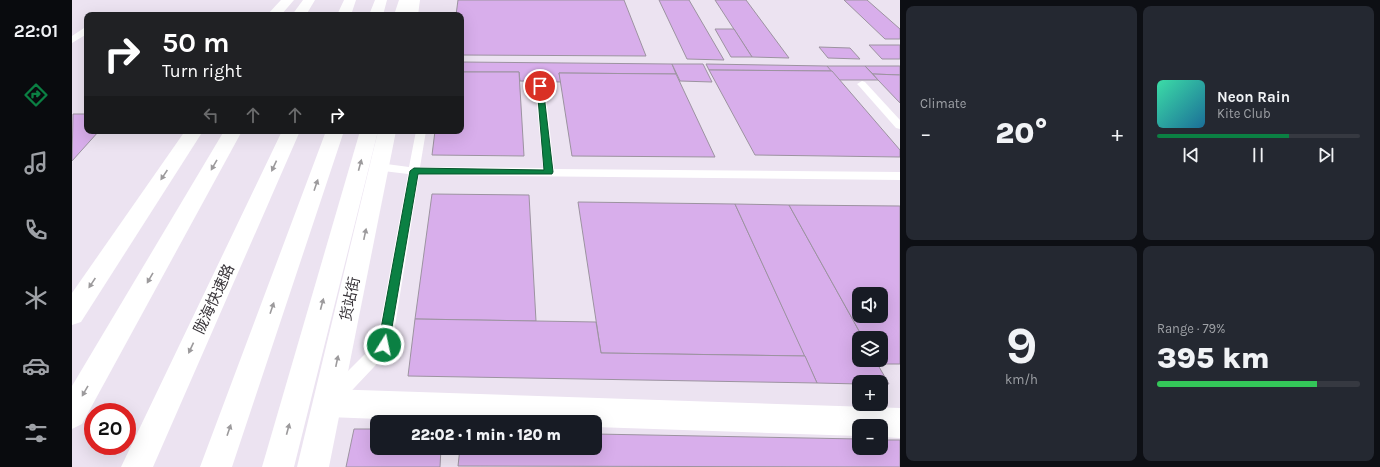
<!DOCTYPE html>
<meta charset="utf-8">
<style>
:root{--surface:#171b24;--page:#242831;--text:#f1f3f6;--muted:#9ea1a6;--line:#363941;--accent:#0b8043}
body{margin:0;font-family:Karla,"Noto Sans SC",sans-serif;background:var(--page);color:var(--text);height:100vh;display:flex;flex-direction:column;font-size:15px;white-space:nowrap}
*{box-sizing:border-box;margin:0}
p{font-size:13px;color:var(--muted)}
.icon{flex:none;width:22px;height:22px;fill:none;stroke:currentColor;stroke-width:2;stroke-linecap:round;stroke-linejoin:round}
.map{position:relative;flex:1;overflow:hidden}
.sheet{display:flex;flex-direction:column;gap:6px;padding:6px;background:#0d0f14;width:480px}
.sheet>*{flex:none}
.guide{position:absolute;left:12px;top:12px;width:380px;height:122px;border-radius:8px;box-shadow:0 4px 16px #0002;background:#202124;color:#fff;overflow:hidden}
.buttons{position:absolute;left:780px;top:287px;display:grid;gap:8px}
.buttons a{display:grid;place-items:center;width:36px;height:36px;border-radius:8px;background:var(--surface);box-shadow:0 4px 16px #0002;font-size:20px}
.speed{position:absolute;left:12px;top:403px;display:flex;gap:8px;font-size:20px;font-weight:700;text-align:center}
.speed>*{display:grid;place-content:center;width:52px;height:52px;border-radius:50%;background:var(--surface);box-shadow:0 4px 16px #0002;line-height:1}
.speed .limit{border:6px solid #d22;background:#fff;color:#111}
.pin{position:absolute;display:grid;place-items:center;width:34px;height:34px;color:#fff;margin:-17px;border:2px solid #fff;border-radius:50%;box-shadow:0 1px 4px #0007}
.me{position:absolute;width:44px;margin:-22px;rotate:10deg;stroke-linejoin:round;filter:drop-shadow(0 0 3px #0008)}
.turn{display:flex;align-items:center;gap:14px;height:84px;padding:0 12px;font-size:18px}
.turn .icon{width:52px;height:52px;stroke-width:2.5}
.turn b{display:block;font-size:28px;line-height:34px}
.lanes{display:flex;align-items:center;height:38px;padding:0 12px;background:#0003;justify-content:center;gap:20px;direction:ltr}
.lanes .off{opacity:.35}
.big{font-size:30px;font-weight:800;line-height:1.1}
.sheet .card{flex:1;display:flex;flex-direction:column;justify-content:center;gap:6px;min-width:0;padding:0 14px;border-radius:8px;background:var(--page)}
.sheet .dial{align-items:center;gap:0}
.dial b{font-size:52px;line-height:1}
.song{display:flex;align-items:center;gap:12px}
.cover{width:48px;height:48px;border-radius:6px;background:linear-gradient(135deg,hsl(160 70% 55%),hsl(200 70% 35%))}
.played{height:4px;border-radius:2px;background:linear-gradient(90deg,var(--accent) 65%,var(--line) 65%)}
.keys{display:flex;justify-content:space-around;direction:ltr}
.heat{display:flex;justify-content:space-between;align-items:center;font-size:22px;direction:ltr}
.charge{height:6px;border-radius:3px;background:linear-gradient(90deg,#34c759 79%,var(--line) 0)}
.sheet .tiles{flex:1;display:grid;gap:6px;grid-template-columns:repeat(2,1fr)}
.trip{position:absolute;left:298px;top:415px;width:232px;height:40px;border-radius:8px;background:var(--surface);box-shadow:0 4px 16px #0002;font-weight:800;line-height:40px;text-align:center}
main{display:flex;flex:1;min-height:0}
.dock{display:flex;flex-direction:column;width:72px;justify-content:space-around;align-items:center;background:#090b0e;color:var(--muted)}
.dock .icon{width:28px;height:28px}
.dock .selected{color:var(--accent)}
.dock b{font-size:18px;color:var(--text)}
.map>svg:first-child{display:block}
</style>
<main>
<nav class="dock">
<b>22:01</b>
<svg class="icon selected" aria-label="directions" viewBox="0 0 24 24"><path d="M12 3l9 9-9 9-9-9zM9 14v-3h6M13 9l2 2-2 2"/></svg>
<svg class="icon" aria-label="music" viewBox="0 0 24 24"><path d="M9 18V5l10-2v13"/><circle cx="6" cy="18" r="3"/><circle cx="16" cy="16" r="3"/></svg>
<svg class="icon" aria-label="phone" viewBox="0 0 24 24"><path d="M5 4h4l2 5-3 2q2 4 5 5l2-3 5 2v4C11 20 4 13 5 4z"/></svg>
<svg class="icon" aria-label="climate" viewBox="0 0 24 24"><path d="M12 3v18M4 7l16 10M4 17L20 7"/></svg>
<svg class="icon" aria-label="car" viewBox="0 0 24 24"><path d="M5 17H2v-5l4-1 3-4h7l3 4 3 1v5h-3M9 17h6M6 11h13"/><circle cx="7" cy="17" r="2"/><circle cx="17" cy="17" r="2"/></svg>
<svg class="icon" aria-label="filters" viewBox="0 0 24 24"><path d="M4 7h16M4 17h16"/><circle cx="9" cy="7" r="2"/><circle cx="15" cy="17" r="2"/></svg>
</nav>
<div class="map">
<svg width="828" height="467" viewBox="0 0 828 467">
<rect width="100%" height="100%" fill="#ece3f1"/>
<g fill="#d8aeeb" stroke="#9c93a0" fill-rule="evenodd">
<polygon points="386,0 552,0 574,56 389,55 389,15 384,15"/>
<polygon points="587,0 617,0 652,60 615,59"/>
<polygon points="643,0 674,0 717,58 680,57"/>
<polygon points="772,0 795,0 828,29 828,39 813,39"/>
<polygon points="643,29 662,29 680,57 659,57"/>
<polygon points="797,45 828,45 828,59 810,59"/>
<polygon points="747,47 778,48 788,59 756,58"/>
<polygon points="389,62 600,64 604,74 487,73 489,82 448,81 447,72 389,72"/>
<polygon points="600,64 631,64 640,82 608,81"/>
<polygon points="634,64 755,66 760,71 637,70"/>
<polygon points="755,66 793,66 806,80 767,80"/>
<polygon points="793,66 828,66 828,75 801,74"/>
<polygon points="637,70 760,71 828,150 828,157 683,155"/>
<polygon points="389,72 447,72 452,156 360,155 363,131 389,131"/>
<polygon points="487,73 604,74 643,157 500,156"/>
<polygon points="801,74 828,75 828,103 806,80"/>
<polygon points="1,114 15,114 15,131 27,131 0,161"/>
<polygon points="360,194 457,195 464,321 343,319"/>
<polygon points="506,202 663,204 733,356 529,353"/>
<polygon points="663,204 717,205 791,338 787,338 787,360 803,360 817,384 809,384 809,382 787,382 787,384 745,383"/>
<path d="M717,205L828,206V364H806L803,360H809V338H791ZM787,294H809V316H787Z"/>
<polygon points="343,319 524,322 529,353 733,356 745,383 336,376"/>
<polygon points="282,429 305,429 305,448 369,448 368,467 274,467"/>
<polygon points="523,434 787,439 787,448 809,448 809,440 828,440 828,467 386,466 388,448 523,448"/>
</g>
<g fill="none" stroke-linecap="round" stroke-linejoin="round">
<g fill="#fff" fill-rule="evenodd">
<polygon points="12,28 15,28 15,34 0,43 0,36"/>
<polygon points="790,81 793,82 828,120 828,129 824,128 787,86 785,84"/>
<polygon points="468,83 473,86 482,169 828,172 828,180 347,175 320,345 318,350 267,404 261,406 255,404 253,398 255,392 305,342 336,174 303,170 301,167 303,164 307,163 337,167 344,131 354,131 348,167 471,168 463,86"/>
</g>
<polygon fill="#fff" fill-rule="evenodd" points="256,389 828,408 828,438 809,437 809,426 787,426 787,436 523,427 523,422 385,422 256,417 246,413 242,403 246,393"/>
<g fill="#fff" fill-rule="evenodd">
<polygon points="209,0 222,0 209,15 195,15"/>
<polygon points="336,0 348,0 346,15 332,15"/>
<polygon points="113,131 131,131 9,322 0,325 0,293"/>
<polygon points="306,131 324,131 257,467 225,467"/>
</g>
<g fill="#fff" fill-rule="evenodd">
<polygon points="231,0 243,0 234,15 220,15"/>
<polygon points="272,0 284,0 279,15 265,15"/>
<polygon points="303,0 315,0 311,15 297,15"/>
<polygon points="327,0 339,0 336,15 322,15"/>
<polygon points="152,131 170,131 10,424 0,429 0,386"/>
<polygon points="210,131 228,131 81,467 49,467"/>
<polygon points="254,131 272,131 160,467 128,467"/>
<polygon points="288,131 306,131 222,467 190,467"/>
</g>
</g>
<defs><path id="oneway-solid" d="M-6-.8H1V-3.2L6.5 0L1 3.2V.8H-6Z"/></defs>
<g fill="#9c9a9c">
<use href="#oneway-solid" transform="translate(142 165) rotate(120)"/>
<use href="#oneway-solid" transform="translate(288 165) rotate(-75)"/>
<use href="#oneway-solid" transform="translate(202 166) rotate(115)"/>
<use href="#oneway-solid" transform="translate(92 175) rotate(124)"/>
<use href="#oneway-solid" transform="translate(244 185) rotate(-71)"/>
<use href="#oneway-solid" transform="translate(293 234) rotate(-78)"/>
<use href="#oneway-solid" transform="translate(78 278) rotate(120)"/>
<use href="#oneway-solid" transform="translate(20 283) rotate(124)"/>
<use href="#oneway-solid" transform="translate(250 304) rotate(-75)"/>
<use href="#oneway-solid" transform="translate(200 308) rotate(-71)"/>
<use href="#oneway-solid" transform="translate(119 348) rotate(115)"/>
<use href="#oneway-solid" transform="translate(265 361) rotate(-78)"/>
<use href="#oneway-solid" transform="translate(13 391) rotate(120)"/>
<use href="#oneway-solid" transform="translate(216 429) rotate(-75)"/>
<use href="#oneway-solid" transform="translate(157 430) rotate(-71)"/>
</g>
<polygon fill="#0b8043" stroke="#07532c" points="468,84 471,86 481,172 480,174 346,174 317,345 316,349 312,350 308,349 306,345 338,171 342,168 472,170 465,86"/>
<g text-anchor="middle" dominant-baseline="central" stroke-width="3" stroke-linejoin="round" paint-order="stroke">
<g font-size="15" fill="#383439" stroke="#fff">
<text transform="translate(142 299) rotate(-65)">陇海快速路</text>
<text transform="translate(278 299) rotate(-78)">货站街</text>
</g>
</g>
</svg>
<div class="buttons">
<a><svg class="icon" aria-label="sound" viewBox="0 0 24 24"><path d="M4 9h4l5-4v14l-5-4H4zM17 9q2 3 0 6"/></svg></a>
<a><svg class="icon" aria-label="layers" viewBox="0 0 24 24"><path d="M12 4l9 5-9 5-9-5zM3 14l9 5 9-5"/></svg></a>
<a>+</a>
<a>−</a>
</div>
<div class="speed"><div class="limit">20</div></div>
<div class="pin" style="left:468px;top:86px;background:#d93025"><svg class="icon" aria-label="arrive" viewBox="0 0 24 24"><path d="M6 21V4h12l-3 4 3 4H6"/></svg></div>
<svg class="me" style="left:312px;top:345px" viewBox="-20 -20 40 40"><circle r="17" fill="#0b8043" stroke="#fff" stroke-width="3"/><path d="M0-11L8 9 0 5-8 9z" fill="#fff"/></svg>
<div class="trip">22:02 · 1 min · 120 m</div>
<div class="guide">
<div class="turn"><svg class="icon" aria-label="right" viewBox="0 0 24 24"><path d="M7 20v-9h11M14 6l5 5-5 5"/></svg><div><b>50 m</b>Turn right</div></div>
<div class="lanes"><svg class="icon off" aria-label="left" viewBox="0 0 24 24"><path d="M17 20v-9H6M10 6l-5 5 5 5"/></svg><svg class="icon off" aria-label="ahead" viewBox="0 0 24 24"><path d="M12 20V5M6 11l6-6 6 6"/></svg><svg class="icon off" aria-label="ahead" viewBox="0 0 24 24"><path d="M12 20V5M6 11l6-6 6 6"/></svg><svg class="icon" aria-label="right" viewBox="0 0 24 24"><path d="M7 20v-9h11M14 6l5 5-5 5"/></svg></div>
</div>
</div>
<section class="sheet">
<div class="tiles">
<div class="card"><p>Climate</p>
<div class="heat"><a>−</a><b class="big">20°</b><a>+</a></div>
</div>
<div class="card">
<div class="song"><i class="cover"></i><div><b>Neon Rain</b><p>Kite Club</p></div></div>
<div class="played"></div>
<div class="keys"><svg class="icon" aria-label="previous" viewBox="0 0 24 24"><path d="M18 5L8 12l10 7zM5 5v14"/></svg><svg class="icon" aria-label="pause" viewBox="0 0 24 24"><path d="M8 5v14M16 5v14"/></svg><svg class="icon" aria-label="next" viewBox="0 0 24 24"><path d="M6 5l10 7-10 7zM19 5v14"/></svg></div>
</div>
<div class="card dial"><b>9</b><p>km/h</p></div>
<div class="card"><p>Range · 79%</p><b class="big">395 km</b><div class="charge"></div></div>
</div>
</section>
</main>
